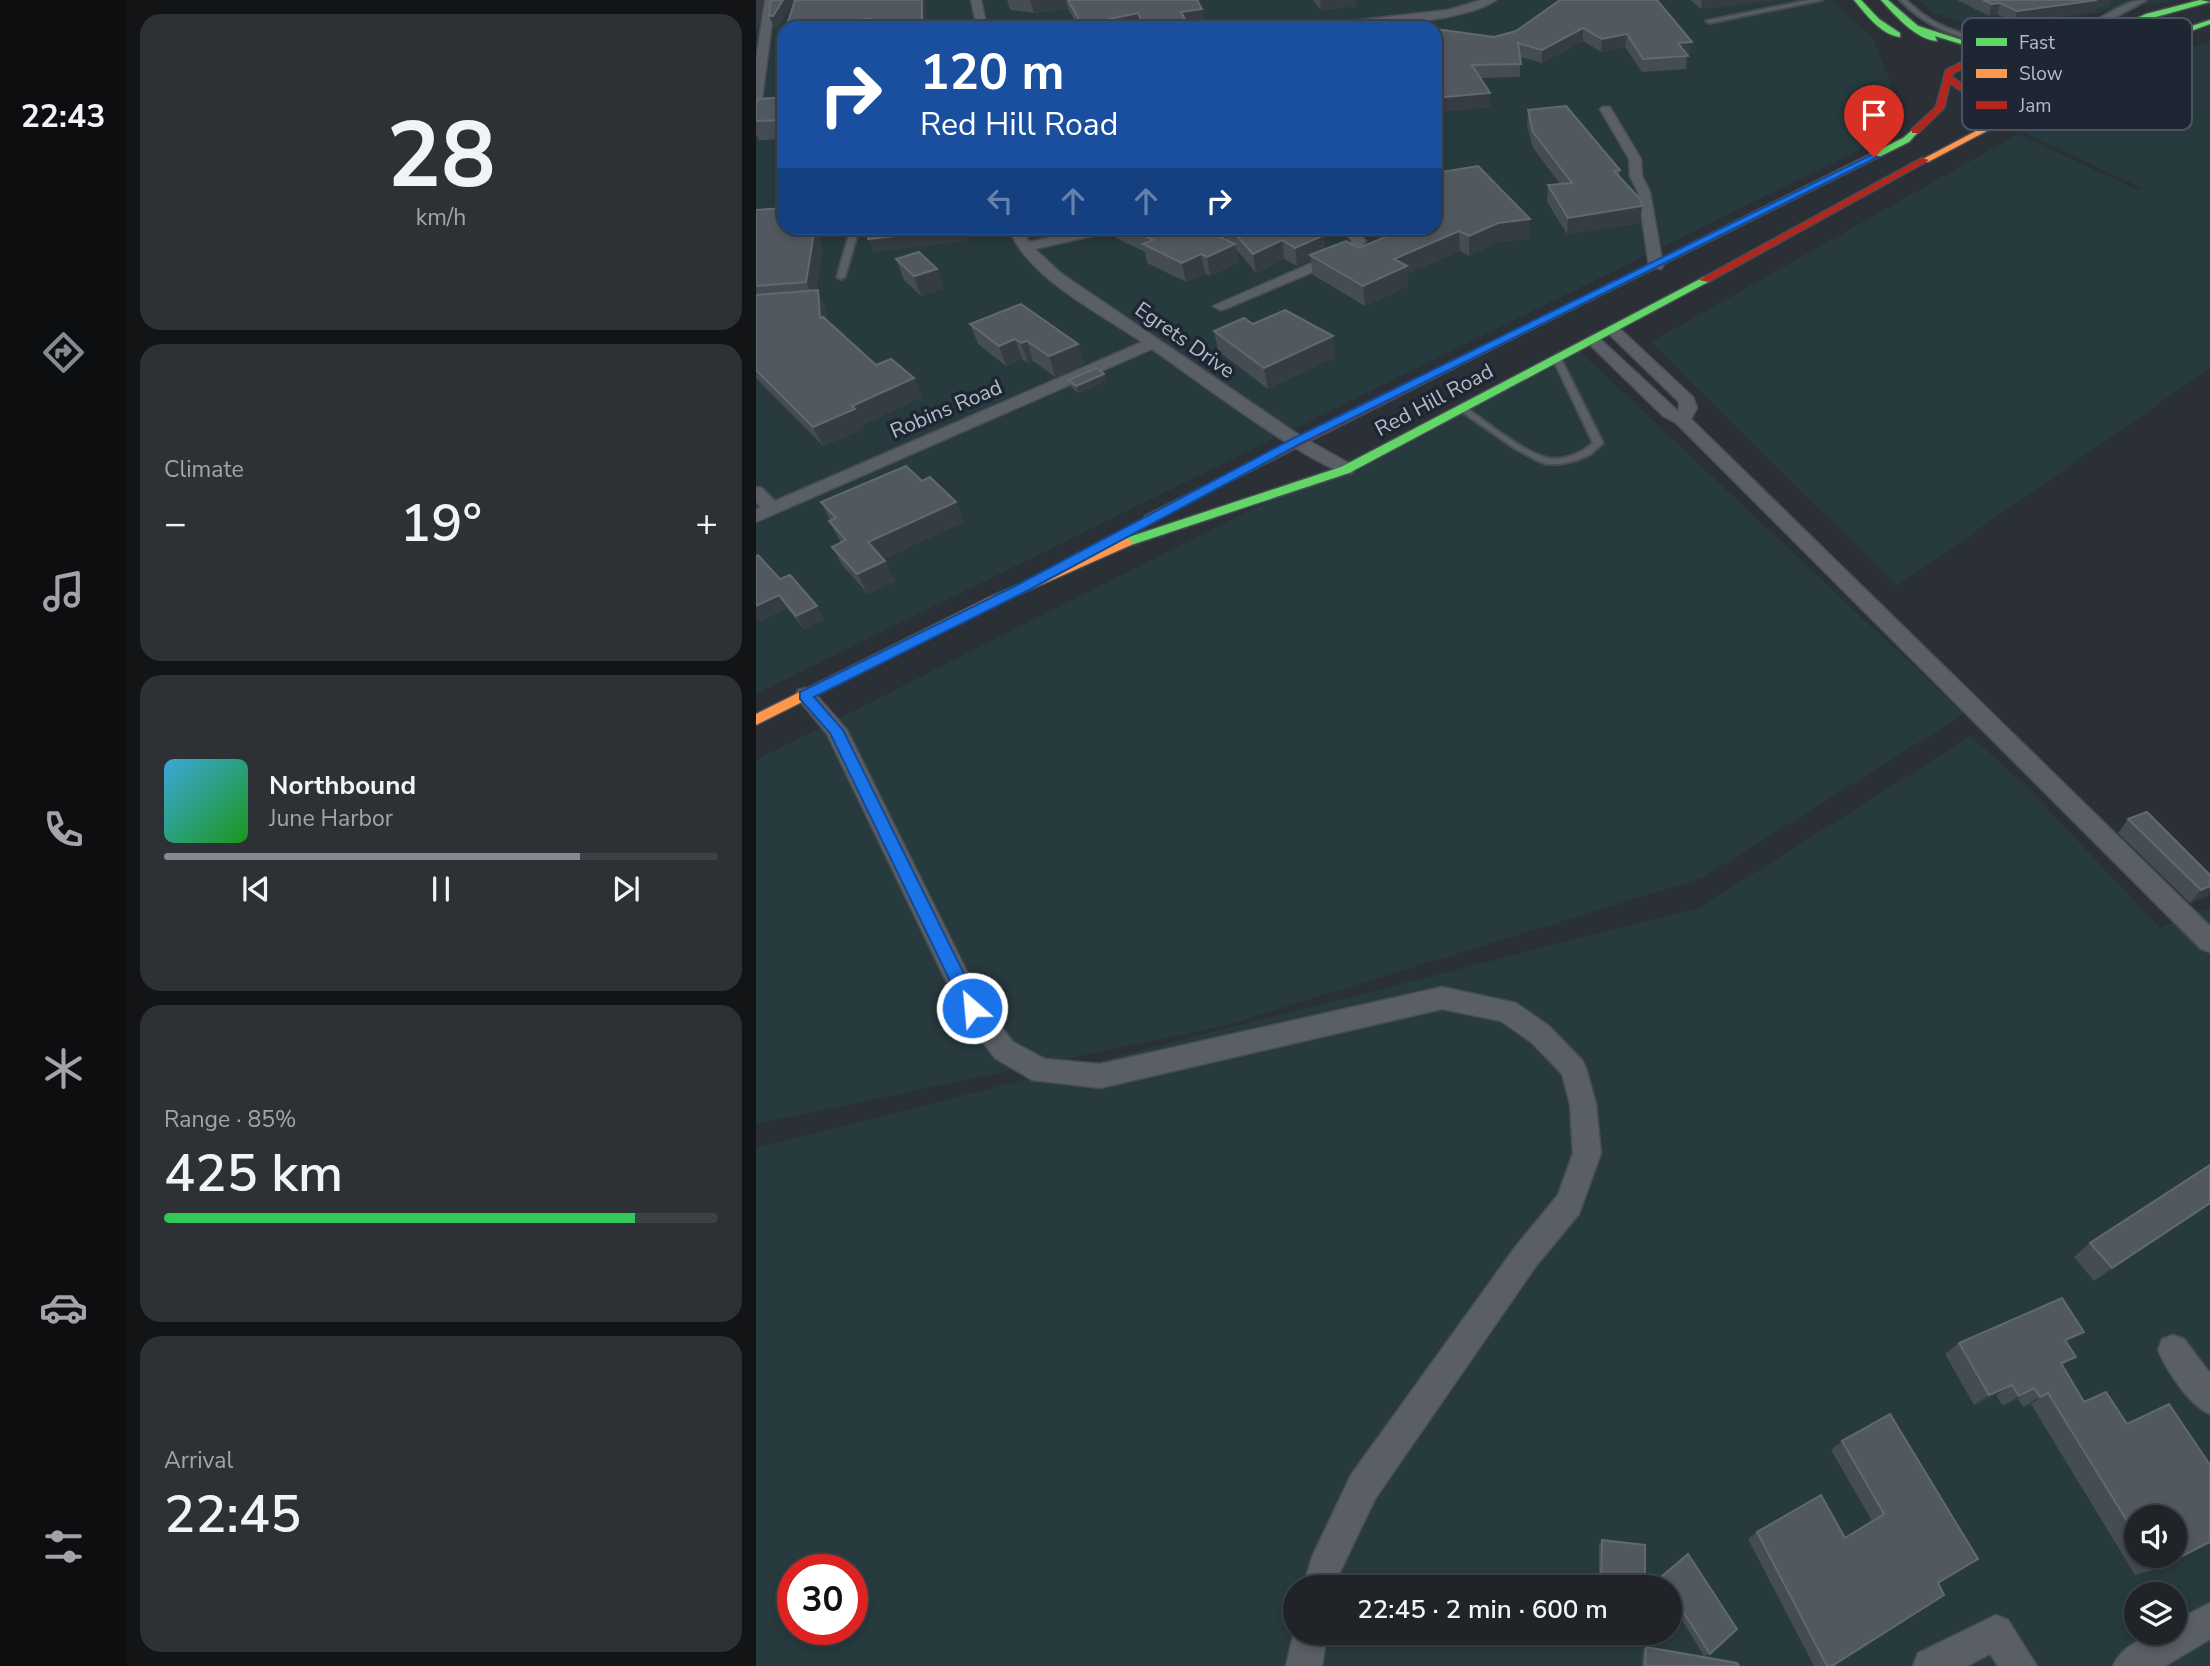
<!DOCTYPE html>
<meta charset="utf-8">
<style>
:root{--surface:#202428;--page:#2d3034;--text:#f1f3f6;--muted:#a2a4a8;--line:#3d4145;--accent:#848b95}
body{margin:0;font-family:"Nunito Sans",sans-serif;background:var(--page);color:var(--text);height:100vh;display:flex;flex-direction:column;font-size:26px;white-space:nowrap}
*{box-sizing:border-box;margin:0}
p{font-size:23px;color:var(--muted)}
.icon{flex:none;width:38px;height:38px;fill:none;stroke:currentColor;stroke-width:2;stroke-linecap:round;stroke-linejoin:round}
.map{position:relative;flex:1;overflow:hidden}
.details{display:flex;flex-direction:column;gap:14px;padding:14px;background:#121416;width:630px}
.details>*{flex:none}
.guide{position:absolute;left:21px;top:21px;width:665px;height:214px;border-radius:21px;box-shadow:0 4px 10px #0003,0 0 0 2px var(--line);background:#1a4fa0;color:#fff;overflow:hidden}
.tools{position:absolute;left:1368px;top:1505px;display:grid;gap:14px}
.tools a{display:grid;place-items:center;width:63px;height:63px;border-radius:50%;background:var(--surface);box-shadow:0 4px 10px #0003,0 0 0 2px var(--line);font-size:35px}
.speed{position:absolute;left:21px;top:1554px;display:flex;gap:14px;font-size:35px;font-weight:700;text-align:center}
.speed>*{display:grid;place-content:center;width:91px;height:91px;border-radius:50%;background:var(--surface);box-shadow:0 4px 10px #0003,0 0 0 2px var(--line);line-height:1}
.speed .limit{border:10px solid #d22;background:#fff;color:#111}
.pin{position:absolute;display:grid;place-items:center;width:60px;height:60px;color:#fff;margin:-72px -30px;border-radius:50% 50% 50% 0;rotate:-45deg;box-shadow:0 0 7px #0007}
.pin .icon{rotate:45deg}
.me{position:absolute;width:77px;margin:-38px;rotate:333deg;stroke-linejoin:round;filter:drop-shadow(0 0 5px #0008)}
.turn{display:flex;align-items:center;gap:24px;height:147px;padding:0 28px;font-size:32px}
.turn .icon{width:91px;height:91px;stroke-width:2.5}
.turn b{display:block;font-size:49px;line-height:60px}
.lanes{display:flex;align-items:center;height:66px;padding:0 28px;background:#0003;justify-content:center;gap:35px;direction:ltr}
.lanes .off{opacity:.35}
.big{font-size:52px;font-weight:600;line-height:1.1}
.details .widget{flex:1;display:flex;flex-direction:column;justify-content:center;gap:10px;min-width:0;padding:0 24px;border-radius:21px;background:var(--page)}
.details .dial{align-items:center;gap:0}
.dial b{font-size:91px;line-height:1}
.song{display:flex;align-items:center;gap:21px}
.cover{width:84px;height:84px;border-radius:10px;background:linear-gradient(135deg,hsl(200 70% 55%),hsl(120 70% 35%))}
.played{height:7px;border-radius:4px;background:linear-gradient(90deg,var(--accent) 75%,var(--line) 75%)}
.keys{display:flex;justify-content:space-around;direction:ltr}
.heat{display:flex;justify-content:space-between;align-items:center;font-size:38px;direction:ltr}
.charge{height:10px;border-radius:5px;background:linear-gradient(90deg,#34c759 85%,var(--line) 0)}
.trip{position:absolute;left:527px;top:1575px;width:399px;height:70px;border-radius:35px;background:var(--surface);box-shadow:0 4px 10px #0003,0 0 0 2px var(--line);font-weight:600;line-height:70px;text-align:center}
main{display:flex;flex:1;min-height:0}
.tabs{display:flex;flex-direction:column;width:126px;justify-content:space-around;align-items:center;background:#0d0e10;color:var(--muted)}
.tabs .icon{width:49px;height:49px}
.tabs .on{color:var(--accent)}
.tabs b{font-size:32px;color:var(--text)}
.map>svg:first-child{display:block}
</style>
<main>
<nav class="tabs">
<b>22:43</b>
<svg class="icon on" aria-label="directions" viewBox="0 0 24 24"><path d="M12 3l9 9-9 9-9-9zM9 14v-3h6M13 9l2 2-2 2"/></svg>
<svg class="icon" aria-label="music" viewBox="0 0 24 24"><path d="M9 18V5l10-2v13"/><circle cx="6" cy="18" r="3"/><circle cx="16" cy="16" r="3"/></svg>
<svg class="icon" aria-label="phone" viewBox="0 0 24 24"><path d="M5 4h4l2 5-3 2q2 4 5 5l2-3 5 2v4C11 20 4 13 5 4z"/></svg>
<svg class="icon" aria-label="climate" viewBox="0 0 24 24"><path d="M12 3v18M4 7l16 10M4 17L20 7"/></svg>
<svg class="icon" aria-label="car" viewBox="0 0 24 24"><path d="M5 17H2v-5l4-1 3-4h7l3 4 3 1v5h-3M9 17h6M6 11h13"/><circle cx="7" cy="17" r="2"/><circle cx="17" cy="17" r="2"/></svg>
<svg class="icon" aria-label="filters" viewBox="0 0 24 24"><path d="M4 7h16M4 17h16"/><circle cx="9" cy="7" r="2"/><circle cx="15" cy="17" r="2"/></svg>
</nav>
<section class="details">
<div class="widget dial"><b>28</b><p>km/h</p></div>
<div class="widget"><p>Climate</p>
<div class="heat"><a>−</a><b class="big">19°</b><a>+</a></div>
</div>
<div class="widget">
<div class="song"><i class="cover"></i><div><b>Northbound</b><p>June Harbor</p></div></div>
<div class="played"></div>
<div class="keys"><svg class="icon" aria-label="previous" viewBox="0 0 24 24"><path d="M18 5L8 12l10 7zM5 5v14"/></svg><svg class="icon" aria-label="pause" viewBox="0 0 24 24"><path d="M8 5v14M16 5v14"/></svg><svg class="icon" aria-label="next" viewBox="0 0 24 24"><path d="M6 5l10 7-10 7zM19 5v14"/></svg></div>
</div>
<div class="widget"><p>Range · 85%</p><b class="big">425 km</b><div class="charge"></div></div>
<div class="widget"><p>Arrival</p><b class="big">22:45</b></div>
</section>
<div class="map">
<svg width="1454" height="1666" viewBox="0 0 1454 1666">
<rect width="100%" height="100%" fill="#2a3036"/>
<g fill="#273a3d" fill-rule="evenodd">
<path d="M0,0H1077L1117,39L1145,109L1107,148L0,694ZM28,28H679V228H28Z"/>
<polygon points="1163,0 1423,0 1230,31 1176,12"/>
<polygon points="1454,42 1454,368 1141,586 895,342 1262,134 1379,189 1386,188 1267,132 1275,124 1388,63"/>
<polygon points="818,346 1208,714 946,878 467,1026 0,1124 0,760"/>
<path d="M1215,736L1272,788L1404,928L1454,907V1666H0V1148L943,908ZM1381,1517H1419V1556H1381ZM37,1570H96V1629H37ZM539,1587H914V1633H539ZM1381,1594H1419V1633H1381Z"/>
</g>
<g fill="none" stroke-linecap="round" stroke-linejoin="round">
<defs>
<g id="lane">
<polygon points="1054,0 1066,0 953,23 950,21"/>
<path d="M1144,0H1150C1161,10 1171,19 1185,25C1226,45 1285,46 1326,28C1346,19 1368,0 1390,0C1373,10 1345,25 1327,32C1267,55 1189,47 1144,0Z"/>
<polygon points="95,228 103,228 89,277 85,279 81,277"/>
<path d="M798,357L805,359L847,443L835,454L822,460L804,464H791L780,460L758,448L702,409L709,407C729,421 770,454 792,458C808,461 826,453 837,443L797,359Z"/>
</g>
<g id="street">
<polygon points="9,0 19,0 6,99 0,102 0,60"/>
<polygon points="215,0 225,0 231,28 221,28"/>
<path d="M725,0H740C707,24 596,28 553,28L558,25L692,10Z"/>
<polygon points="846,107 854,107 885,159 886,176 894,192 907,266 905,269 893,266 882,192 874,176 873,159 844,109"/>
<path d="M253,228H266L273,242L337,228H359L358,231L279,249L306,274L546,437L596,465L599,469L596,473C571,479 425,369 396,349L0,522V509L5,507L0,502V487L6,488L19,501L386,342C346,315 269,276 253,228Z"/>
<polygon points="586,228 599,228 610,241 600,254 469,309 464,310 457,306 590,248 596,241"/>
<polygon points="857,325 862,327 937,397 941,408 935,419 1454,926 1454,952 1445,949 920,423 907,416 829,340 837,335 842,337 923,412 923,402 852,333 852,327"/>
<polygon points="49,688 56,690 91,730 225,1000 257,1042 289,1059 344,1064 686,987 760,1003 793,1026 826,1060 830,1068 840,1104 845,1153 823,1214 780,1266 619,1499 584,1572 581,1587 547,1587 556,1557 595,1475 760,1246 802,1195 817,1153 814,1104 806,1074 775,1042 745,1021 686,1009 344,1088 276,1080 239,1058 207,1016 71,734 39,695 42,690"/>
<path d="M1417,1335L1428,1339L1454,1373V1414C1433,1405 1411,1371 1402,1350L1406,1339Z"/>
<path d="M1454,1603V1639L1409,1666H1357C1367,1643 1395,1633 1419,1633V1621Z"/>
<polygon points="1240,1615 1252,1620 1281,1666 1242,1666 1234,1654 1211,1666 1157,1666 1162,1653"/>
<polygon points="539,1627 539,1633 571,1633 566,1666 530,1666"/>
</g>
<g id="fast">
<path d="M1098,0H1105L1123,19L1144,33V37C1125,35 1109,13 1098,0Z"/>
<path d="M1125,0H1132L1162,26L1206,40L1249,47L1245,49L1205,44L1179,36L1181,41C1160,40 1138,14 1125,0Z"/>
<polygon points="1444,0 1454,2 1396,18 1328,48 1266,58 1262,56 1323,44 1390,14"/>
<polygon points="1454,20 1454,24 1402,43 1319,91 1312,89 1396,39"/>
<polygon points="1159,128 1163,131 1153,142 720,357 711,355 1147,138"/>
<polygon points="948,277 953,280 952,282 593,473 375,545 371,546 365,542 367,539 585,467"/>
</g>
<g id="slow">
<polygon points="1273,103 1280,105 1172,162 1165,160"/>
<polygon points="371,538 377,542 375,545 244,603 0,725 0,714 234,597"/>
</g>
<g id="jam">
<path d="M1241,56C1273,56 1299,63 1320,89C1286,122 1229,109 1194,83L1188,108L1162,133H1156V129L1180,107L1190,70L1204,63ZM1241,60C1269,61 1293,66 1311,89C1275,116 1230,102 1196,77L1197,73L1210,67Z"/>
<polygon points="1166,158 1173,160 952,282 943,280"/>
<polygon points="716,352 721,355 720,357 399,519 395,520 389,516"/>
</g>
</defs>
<use href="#lane" stroke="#484c53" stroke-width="4"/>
<use href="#street" stroke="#484c53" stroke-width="3"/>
<use href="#fast" stroke="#484c53" stroke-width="3"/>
<use href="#slow" stroke="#484c53" stroke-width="3"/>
<use href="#jam" stroke="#484c53" stroke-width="3"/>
<use href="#lane" fill="#5a5e65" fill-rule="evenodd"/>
<use href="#street" fill="#5a5e65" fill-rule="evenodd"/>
<use href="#fast" fill="#63d668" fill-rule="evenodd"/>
<use href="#slow" fill="#ff974d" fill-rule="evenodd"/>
<use href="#jam" fill="#b3261e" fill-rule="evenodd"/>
</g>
<g fill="#464c54" fill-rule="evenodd">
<polygon points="251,0 446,0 442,1 449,23 431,25 431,28 385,28 384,26 377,28 323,28 312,9 278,13 254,10"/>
<polygon points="557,0 600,0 600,6 565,10"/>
<polygon points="804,0 934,55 931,55 930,69 886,72 869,47 845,52 827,41 786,63 764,57 764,77 724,78 734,107 679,112 738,37 760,31"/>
<polygon points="934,0 1018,0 945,9"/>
<polygon points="1201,0 1354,0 1352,6 1341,7 1339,11 1258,23 1241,14 1233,16"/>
<polygon points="28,97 28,139 3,140 0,134 0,104"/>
<polygon points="772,110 864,170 863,177 886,206 884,223 811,234 791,202 792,185 804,184 777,148 771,125"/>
<polygon points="0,210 66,251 60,290 70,309 71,321 120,365 166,397 106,425 108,429 67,446 0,378"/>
<polygon points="352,228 445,228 473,241 467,234 466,228 560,228 570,249 603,248 633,235 620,228 679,228 773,239 742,242 713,256 704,251 651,274 652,286 609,306 557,275 555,260 541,266 528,259 500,273 480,249 482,262 454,276 449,273 430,282 391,263 389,252 354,235"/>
<polygon points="140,259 188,289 165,296 148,280"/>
<polygon points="214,324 322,344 328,364 299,377 277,361 272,363 266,359 250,366 222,344"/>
<polygon points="497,324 579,357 512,389 462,351 458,331"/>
<polygon points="348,374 350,381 322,393 315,387 312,380"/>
<polygon points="166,481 200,502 208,522 127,559 139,581 112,594 87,566 76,547 85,543 73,521 74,520 65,502"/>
<polygon points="0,556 24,579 61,606 68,619 48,629 31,608 0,623"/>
<polygon points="1372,819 1454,875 1454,892 1451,896 1434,903 1362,833"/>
<polygon points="1454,1165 1454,1204 1338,1281 1318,1257 1334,1243"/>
<path d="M1306,1298L1328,1332L1311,1343L1320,1357L1306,1365L1328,1402L1350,1392L1371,1424L1413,1404L1454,1465V1542L1401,1569L1379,1575L1275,1404L1267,1407L1262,1399L1247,1406L1240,1395L1218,1405L1189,1354L1203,1343ZM1381,1517H1419V1556H1381Z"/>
<polygon points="1086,1441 1182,1583 1076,1666 1058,1666 992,1539 1001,1532 1089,1537 1116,1521 1075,1450"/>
<polygon points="846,1540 889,1587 843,1587 843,1545"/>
<polygon points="932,1554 954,1654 948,1656 914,1600 914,1587 905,1587 901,1580"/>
<polygon points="854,1633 888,1633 885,1635"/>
<polygon points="890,1647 983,1666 886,1666 887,1649"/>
</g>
<g fill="#363c43">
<polygon points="1,0 8,0 2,29 0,29 0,5"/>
<polygon points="27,0 38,0 22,27 18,27 13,16"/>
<rect x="166" y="0" width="4" height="28"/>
<polygon points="274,0 310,0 312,9 278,13"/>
<polygon points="564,0 600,0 600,6 565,10"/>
<polygon points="946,0 1018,0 945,9"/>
<polygon points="1335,0 1354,0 1352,6 1341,7 1339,11 1258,23 1261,11"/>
<polygon points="1244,3 1241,14 1233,16 1236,4"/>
<polygon points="446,9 449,23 431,25 431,28 388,28 388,26 425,12"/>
<polygon points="382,13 384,26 377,28 327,28 326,25"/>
<polygon points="114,19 117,28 65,28 65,24"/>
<polygon points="827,28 827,41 786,63 786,50"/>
<polygon points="871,34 869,47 845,52 846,39"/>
<polygon points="936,42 934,55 921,56 922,43"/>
<polygon points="28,56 28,68 25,69 20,57"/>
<polygon points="734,93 734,107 679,112 679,98"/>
<polygon points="886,206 884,223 811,234 812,218"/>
<polygon points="774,219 773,239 742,242 713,256 713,236 742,223"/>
<polygon points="58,228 64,228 66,251 58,300 50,282"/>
<polygon points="208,228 213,228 212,241 118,252 112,239"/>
<polygon points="703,231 704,251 651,274 652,286 609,306 607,286 638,259"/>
<polygon points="568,235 570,254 554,255 555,260 541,266 539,248"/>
<polygon points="526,240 528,259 500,273 497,254"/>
<polygon points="479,244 482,262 454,276 451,257"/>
<polygon points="445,254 449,273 430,282 426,263"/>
<polygon points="181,269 188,289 165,296 158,276"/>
<polygon points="62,290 70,309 72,337 64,318"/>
<polygon points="577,336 579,357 512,389 508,368"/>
<polygon points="259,339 266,359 250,366 243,346"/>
<polygon points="271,341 277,361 272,363 265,343"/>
<polygon points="322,344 328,364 299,377 293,356"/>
<polygon points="348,374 350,381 322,393 320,386"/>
<polygon points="158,378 166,397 106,425 108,429 67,446 57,427 96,406"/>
<polygon points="200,502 208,522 122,562 112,542"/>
<polygon points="129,561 139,581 112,594 101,574"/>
<polygon points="23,595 31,608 0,623 0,606"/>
<polygon points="61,606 68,619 48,629 40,616"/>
<polygon points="1454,886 1454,892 1451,896 1434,903 1445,890"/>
<polygon points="1454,1203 1454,1204 1338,1281 1356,1268"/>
<polygon points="1328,1332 1311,1344 1309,1340"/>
<polygon points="1256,1385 1240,1395 1218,1405 1233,1395"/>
<polygon points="1278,1388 1262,1399 1247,1406 1263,1396"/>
<polygon points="1292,1393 1275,1404 1267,1407 1284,1397"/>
</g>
<g fill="#525860" stroke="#616870" stroke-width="2">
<polygon points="15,0 27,0 17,16 13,16"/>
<polygon points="39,0 166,0 166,28 116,28 116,27 112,27 114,19 65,24 65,28 30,28"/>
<polygon points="312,0 441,0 446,9 425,12 430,21 388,26 382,13 326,25"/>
<polygon points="804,0 901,0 936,42 922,43 932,56 887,59 871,34 846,39 827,28 786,50 762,43 765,64 716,65 734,93 679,98 679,29 738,37 760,31"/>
<polygon points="1227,0 1341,0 1261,11 1244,3 1236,4"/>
<polygon points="28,33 28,56 20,57"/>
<polygon points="28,97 28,120 0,121 0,104 2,99"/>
<polygon points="810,106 864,170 858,171 885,200 886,206 812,218 792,185 816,183 777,132 772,110"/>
<polygon points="722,166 774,219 742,223 713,236 703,231 638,259 651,266 607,286 554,255 590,241 603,248 651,228 679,228 679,173"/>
<polygon points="28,208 28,228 58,228 58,233 50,282 0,286 0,210"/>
<polygon points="114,228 208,228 112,239"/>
<polygon points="373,228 445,228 479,244 451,257 445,254 426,263 387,244 397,240"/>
<polygon points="474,228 560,228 568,235 539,248 526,240 497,254"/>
<polygon points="163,252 181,269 158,276 140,259"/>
<polygon points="62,290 64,318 67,317 120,365 135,359 158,378 96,406 99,409 57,427 0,370 0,295"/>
<polygon points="265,304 322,344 293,356 271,341 265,343 259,339 243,346 214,324"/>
<polygon points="529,310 577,336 508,368 458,331 488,318 497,324"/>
<polygon points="341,368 348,374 320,386 312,380"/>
<polygon points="150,466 166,481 174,477 200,502 112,542 129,561 101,574 76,547 90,540 73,521 80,518 65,502"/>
<polygon points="2,555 24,579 34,575 61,606 40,616 23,595 0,606 0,556"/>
<polygon points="1391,812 1454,875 1454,886 1445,890 1372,819"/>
<polygon points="1454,1165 1454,1203 1356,1268 1334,1243"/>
<polygon points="1306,1298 1328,1332 1309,1340 1320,1357 1305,1363 1328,1402 1350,1392 1371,1424 1413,1404 1454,1465 1454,1542 1401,1569 1392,1556 1419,1556 1419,1517 1381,1517 1381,1537 1292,1393 1284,1397 1278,1388 1263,1396 1256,1385 1233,1395 1203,1343"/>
<polygon points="1134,1414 1222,1559 1182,1583 1188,1595 1076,1666 1071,1666 1001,1532 1065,1495 1089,1538 1128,1514 1086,1441"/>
<polygon points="846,1540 889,1545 889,1587 845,1587"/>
<polygon points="932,1554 981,1629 954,1654 914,1591 914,1587 911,1587 905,1577"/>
<polygon points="890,1647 981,1663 983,1666 889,1666"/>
</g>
<polygon fill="#1a73e8" stroke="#114b97" stroke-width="2" points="1115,155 1122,157 544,444 271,591 58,697 87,730 225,1008 216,1016 210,1014 74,733 44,699 44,692 261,585 536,439"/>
<g text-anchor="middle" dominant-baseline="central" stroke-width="7" stroke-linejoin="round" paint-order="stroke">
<g font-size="21" fill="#b4bcc8" stroke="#1d2632">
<text transform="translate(429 340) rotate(35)">Egrets Drive</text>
<text transform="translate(678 400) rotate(-28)">Red Hill Road</text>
<text transform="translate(190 409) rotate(-23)">Robins Road</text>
</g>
</g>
<rect x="1206" y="18" width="230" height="112" rx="10" fill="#1d2632" stroke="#4a535f" stroke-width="2"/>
<rect x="1220" y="38" width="31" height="8" fill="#63d668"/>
<rect x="1220" y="69" width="31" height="9" fill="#ff974d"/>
<rect x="1220" y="101" width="31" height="8" fill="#b3261e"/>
<g font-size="19" fill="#b4bcc8">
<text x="1263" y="49">Fast</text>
<text x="1263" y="80">Slow</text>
<text x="1263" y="112">Jam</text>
</g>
</svg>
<div class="tools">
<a><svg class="icon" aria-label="sound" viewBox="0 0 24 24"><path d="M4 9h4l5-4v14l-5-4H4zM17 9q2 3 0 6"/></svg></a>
<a><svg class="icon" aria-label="layers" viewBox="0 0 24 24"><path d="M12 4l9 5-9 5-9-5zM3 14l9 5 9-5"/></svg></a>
</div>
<div class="speed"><div class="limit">30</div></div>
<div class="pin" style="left:1118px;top:157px;background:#d93025"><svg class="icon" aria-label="arrive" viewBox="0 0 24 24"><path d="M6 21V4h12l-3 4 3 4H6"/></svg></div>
<svg class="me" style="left:216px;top:1008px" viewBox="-20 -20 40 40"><circle r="17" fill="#1a73e8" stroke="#fff" stroke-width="3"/><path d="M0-11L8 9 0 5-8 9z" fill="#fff"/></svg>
<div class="trip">22:45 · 2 min · 600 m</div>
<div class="guide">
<div class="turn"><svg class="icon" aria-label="right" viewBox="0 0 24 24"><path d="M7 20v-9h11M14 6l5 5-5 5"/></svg><div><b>120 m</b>Red Hill Road</div></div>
<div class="lanes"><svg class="icon off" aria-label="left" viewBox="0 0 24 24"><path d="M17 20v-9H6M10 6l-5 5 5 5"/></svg><svg class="icon off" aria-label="ahead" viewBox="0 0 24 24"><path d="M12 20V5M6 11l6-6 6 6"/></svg><svg class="icon off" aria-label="ahead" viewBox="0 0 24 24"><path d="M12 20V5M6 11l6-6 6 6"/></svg><svg class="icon" aria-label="right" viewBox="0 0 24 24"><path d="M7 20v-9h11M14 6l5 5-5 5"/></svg></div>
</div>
</div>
</main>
